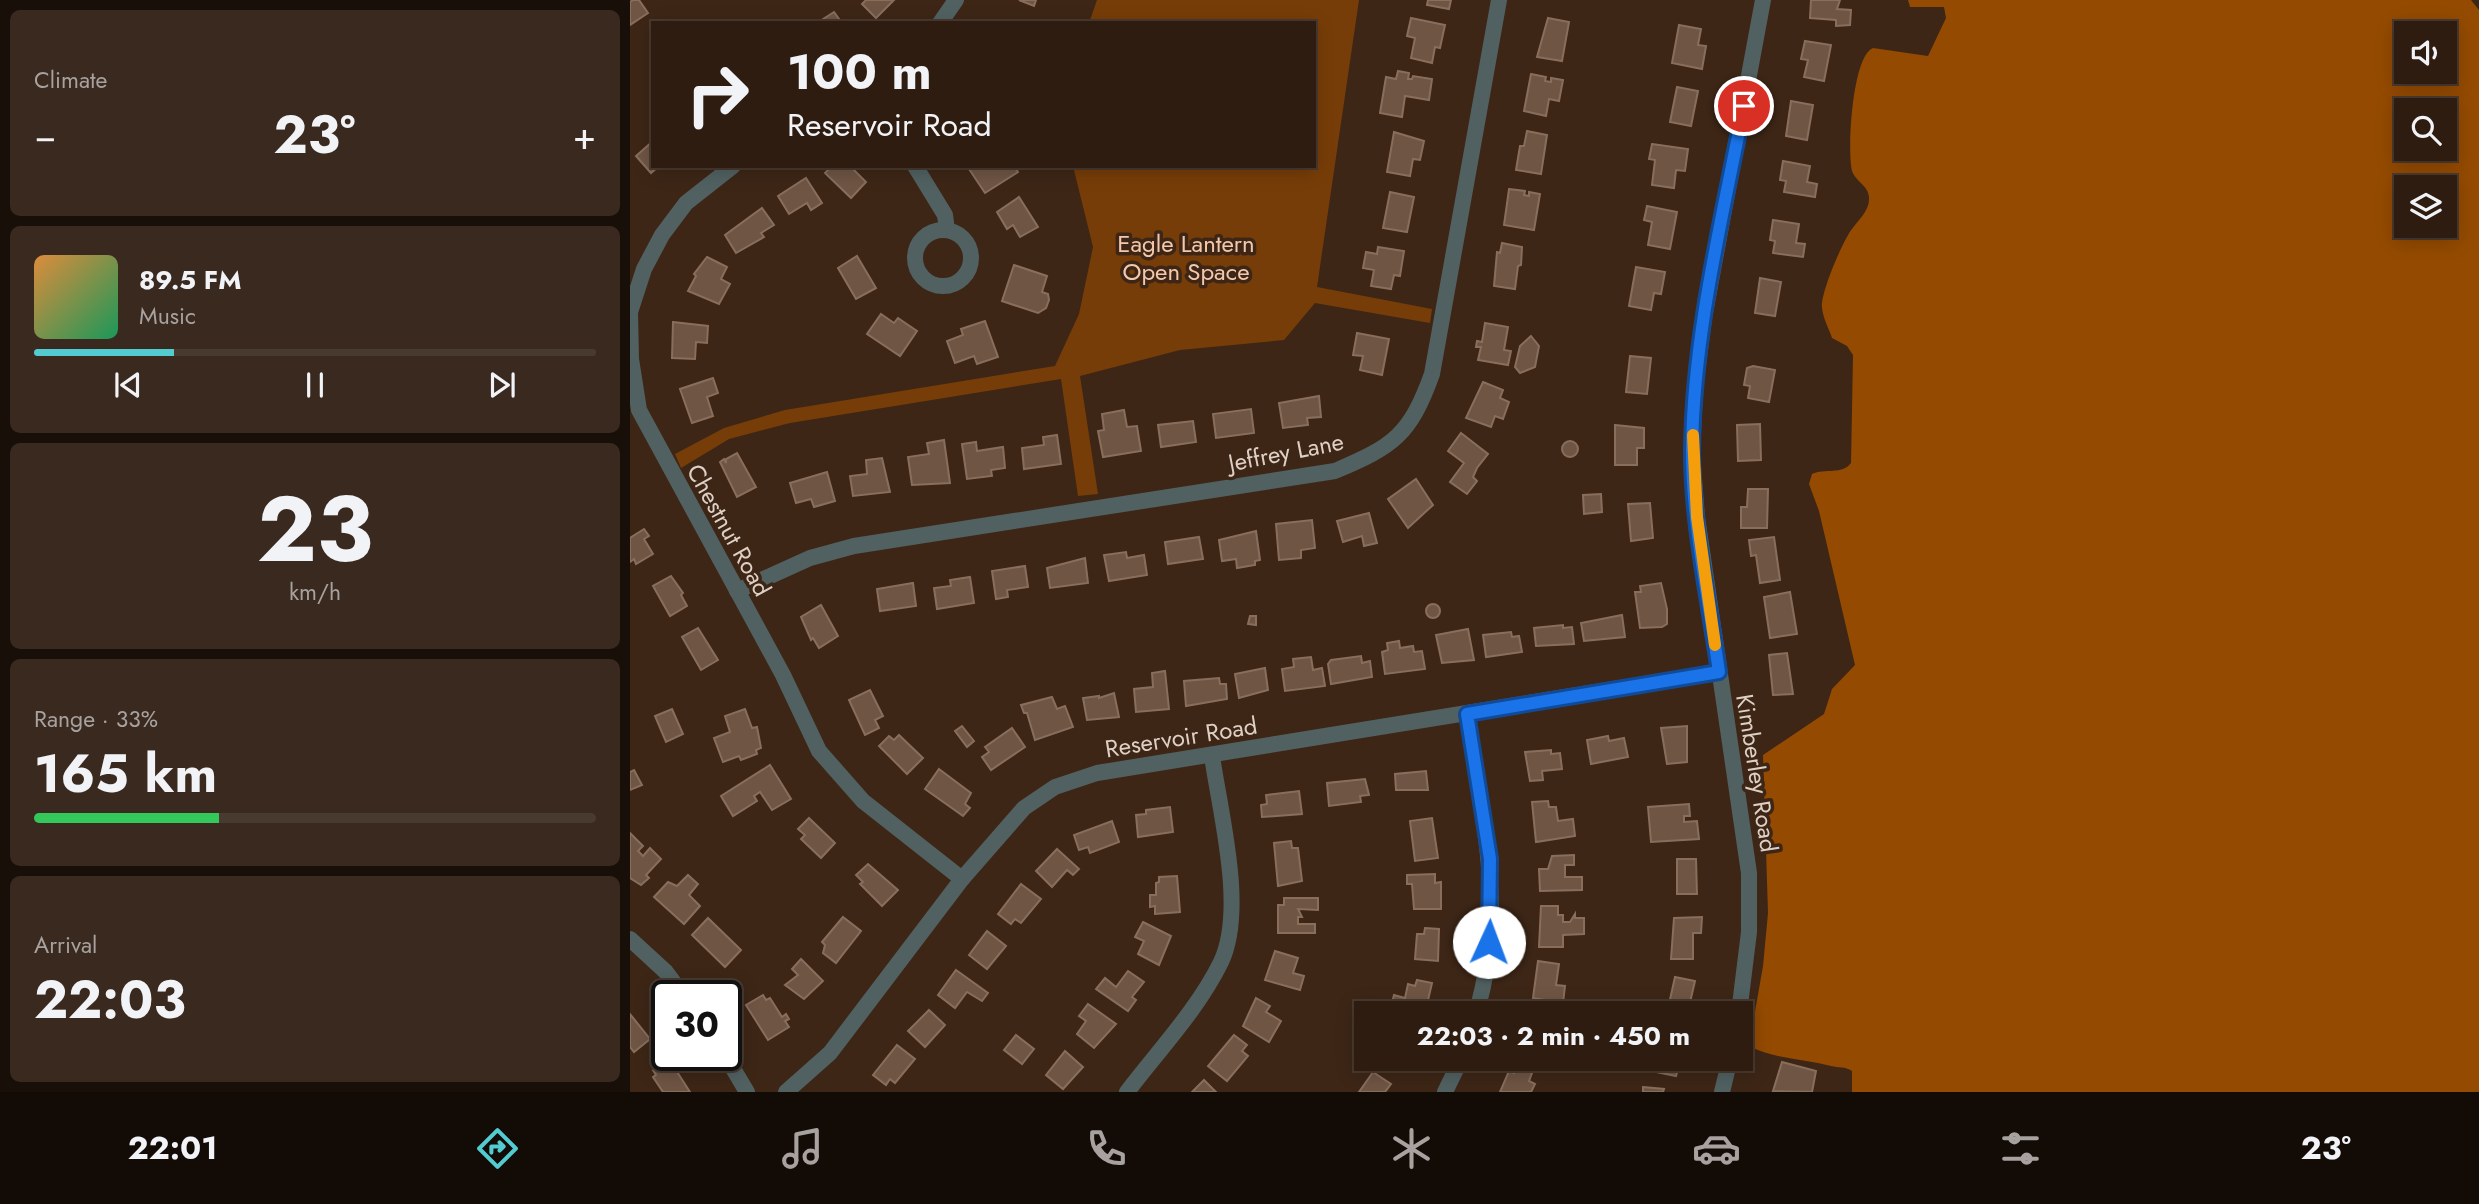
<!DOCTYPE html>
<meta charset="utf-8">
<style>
:root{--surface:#2e1c10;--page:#3a291e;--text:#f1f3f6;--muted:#a7a19f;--line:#493a30;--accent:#52ccd0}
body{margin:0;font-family:Jost,sans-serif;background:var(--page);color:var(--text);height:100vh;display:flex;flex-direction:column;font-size:26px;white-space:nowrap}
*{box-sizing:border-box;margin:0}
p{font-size:23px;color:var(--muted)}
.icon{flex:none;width:38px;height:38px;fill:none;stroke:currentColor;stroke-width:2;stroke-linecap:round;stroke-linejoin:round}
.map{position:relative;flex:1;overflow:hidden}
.drawer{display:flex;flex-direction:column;gap:10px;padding:10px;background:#190f09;width:630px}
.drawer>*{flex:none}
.guide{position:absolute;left:21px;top:21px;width:665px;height:147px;border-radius:0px;box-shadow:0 4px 18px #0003,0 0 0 2px var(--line);background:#2e1c10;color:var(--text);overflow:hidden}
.fabs{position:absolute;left:1764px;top:21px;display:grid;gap:14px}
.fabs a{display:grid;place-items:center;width:63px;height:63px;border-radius:0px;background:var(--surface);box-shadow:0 4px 18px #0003,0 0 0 2px var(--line);font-size:35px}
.speed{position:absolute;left:21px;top:980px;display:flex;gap:14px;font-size:35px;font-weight:700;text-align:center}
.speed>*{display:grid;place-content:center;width:91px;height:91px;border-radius:50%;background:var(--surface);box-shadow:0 4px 18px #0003,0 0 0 2px var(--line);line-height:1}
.speed .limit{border:4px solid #111;border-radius:10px;background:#fff;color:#111}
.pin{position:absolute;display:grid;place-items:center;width:60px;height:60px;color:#fff;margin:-30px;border:4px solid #fff;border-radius:50%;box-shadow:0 2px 7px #0007}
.me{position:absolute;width:77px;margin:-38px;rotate:2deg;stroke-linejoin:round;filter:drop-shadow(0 0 5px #0008)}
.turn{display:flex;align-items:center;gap:24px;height:147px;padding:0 21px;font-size:32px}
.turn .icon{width:91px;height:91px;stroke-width:2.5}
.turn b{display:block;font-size:49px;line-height:60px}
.big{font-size:52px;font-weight:700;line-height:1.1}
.drawer .widget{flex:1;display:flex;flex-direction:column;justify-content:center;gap:10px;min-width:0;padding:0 24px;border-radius:10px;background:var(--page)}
.drawer .dial{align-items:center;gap:0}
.dial b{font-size:91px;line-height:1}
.song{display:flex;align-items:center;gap:21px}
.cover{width:84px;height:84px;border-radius:10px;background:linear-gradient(135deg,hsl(30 70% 55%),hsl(150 70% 35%))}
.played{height:7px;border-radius:4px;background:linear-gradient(90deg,var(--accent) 25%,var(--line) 25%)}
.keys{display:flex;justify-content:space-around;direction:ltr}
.heat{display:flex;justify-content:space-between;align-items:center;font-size:38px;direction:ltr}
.charge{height:10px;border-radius:5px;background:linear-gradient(90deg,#34c759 33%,var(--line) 0)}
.trip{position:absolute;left:724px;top:1001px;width:399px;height:70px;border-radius:0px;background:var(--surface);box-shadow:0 4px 18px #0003,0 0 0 2px var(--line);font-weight:700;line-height:70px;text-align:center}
.tabs{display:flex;height:112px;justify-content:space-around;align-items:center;background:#120b06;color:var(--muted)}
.tabs .icon{width:49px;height:49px}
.tabs .on{color:var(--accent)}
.tabs b{font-size:32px;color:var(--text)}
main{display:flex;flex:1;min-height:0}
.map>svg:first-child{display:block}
</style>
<main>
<section class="drawer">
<div class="widget"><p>Climate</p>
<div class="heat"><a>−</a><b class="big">23°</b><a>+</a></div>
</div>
<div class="widget">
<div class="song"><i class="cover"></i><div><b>89.5 FM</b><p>Music</p></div></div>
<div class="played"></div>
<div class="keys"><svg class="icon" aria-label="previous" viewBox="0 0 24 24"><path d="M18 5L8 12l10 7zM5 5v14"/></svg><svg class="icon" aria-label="pause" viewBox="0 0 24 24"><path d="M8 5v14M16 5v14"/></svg><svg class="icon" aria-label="next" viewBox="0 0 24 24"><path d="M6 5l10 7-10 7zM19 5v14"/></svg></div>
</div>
<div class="widget dial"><b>23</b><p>km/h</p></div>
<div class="widget"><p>Range · 33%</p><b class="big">165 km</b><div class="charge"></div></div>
<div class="widget"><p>Arrival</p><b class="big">22:03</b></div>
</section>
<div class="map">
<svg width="1849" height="1092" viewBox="0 0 1849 1092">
<rect width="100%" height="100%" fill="#3d2616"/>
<polygon fill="#773d08" points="467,0 729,0 687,287 802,309 800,323 685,303 654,340 550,350 450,376 468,494 448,496 431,379 160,423 99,439 51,468 45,454 94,428 155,410 425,366 449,314 463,247 443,166 684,166 684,23 459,23"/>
<path fill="#944a00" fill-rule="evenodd" d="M1278,0H1841L1849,10V1092H1222V1071C1215,1066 1209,1068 1201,1066C1174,1059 1144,1059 1119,1046L1133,966L1138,913L1133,755L1194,714L1202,689L1225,665L1189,511L1179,484L1182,474C1195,468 1212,475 1221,463L1223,355L1217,346L1202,338C1199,329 1193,318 1192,308C1190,294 1213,240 1222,229C1229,219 1240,210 1239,197C1238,185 1226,182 1222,171C1217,151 1222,56 1243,48L1298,56L1316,18L1314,7H1280ZM1776,33H1815V72H1776ZM1776,110H1815V149H1776ZM1776,187H1815V226H1776Z"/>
<g fill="#6f5544" stroke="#896e5c" stroke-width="2">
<polygon points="3,0 9,0 18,13 0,25 0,2"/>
<polygon points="236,0 264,0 246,18 232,4"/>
<polygon points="389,0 406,0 404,6"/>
<polygon points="798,0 821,0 819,9 797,5"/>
<polygon points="1181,0 1210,0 1207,9 1221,10 1220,25 1206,26 1206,20 1180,18"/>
<polygon points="204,12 212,23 187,23"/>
<polygon points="781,18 815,25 810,48 805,47 802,63 781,58 785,38 777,36"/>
<polygon points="918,18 939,22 932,61 907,57"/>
<polygon points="1049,25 1071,29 1068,45 1076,46 1072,69 1042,63"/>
<polygon points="1175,41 1201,45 1194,81 1174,77 1178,60 1171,59"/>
<polygon points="768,71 779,73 778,79 782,79 783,76 802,79 799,100 775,96 772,117 750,113 756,77 766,79"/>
<polygon points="901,74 916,77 915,81 921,82 921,78 933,80 929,101 919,99 916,116 894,111"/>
<polygon points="1047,87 1068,91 1061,126 1040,122"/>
<polygon points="1161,101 1183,105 1177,140 1156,136"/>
<polygon points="897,131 917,135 911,174 886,170 890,146 894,146"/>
<polygon points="764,132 794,141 790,160 783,159 780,176 757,172"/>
<polygon points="23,141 23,166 29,166 21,173 6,156"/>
<polygon points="1022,144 1058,149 1055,171 1046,170 1044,188 1022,185 1025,160 1019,159"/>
<polygon points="1153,161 1180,166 1177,182 1187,184 1185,197 1154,192 1156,181 1150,180"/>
<polygon points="202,166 220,166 236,182 221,198 195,173"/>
<polygon points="337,166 384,166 388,172 355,193"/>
<polygon points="176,178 192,203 181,210 177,203 159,214 148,196"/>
<polygon points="879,189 895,191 894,195 899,196 899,192 910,194 904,230 874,225"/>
<polygon points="760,192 784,197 777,232 753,228"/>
<polygon points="389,197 408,227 390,237 383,225 377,229 367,212"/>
<polygon points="1017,206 1047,212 1040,249 1018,245 1022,222 1014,220"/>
<polygon points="132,208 144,225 131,233 134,237 106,253 95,235"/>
<polygon points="1143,220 1169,224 1166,243 1175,244 1173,257 1143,253 1145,241 1140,240"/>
<polygon points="872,243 892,247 891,265 888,266 885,289 864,286 867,252 870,253"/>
<polygon points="748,247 774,251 770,276 764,275 761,289 741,286 744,270 733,268 736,252 747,254"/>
<polygon points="227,256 246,288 226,299 208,268"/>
<polygon points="77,257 97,267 91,279 100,284 89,304 58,291 66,276 64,274"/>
<polygon points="384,265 417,276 412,292 418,294 419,300 416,308 408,313 372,301"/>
<polygon points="1006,267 1035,272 1031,294 1024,293 1021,310 999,306"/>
<polygon points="1130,278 1151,282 1145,316 1125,313"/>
<polygon points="251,314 264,323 268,318 287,331 270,356 237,334"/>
<polygon points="355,321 368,357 347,364 344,356 325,363 317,341 333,335 331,329"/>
<polygon points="43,322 78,326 77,343 66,342 65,359 42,358"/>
<polygon points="855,323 878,327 874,350 881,351 878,365 848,360 851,347 846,347 847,341 852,342"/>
<polygon points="727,333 759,339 752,375 730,370 733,356 723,355"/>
<polygon points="901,336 909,346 905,367 890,373 885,367 890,346"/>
<polygon points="1000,356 1021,358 1017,394 996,392"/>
<polygon points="1123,366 1145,370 1139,402 1118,398 1120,386 1114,385 1117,368"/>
<polygon points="83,378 88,393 77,397 83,416 62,423 50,389"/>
<polygon points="853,382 873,390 870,398 879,402 873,419 865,416 861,427 836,418"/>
<polygon points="689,396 691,417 677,418 678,425 653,428 649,403"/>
<polygon points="621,409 624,433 586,438 583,414"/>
<polygon points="494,410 497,427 507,426 511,451 473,457 468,431 474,430 472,414"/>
<polygon points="563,421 566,442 531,447 528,425"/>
<polygon points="1130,424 1131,460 1108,461 1107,425"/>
<polygon points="985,425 1014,428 1014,448 1007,448 1007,465 985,465"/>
<polygon points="831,433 858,454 847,468 843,477 847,481 837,494 820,482 834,463 818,451"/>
<polygon points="427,435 431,464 394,469 392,448 414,445 413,437"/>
<polygon points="314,440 320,483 282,485 278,457 299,454 297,443"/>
<circle cx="940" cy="449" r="8"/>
<polygon points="346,442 347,451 373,447 375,468 361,470 362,476 337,479 332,444"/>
<polygon points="107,453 126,487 107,497 90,462 94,459 96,463 96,459"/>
<polygon points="252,458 260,492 223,496 220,476 237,474 236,460"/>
<polygon points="197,472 205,501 184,507 181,499 166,503 160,483"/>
<polygon points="786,479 803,505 778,528 758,499"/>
<polygon points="1118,489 1138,489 1137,528 1111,528 1111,507 1117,507"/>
<polygon points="971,494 972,512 954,514 953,495"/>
<polygon points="1020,503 1023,538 1001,541 998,504"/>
<polygon points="739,513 747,543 734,546 732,536 713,542 707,521"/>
<polygon points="682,520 685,548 671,550 671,558 649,560 646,524"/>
<polygon points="14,529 19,536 14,539 23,554 6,564 4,559 0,562 0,538"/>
<polygon points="626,531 630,560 625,561 625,565 607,568 606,559 592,561 589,540"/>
<polygon points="569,537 573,559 538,564 535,542"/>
<polygon points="1144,537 1150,580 1130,583 1126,555 1121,556 1119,540"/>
<polygon points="496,552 497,558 514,555 517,575 479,581 474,555"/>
<polygon points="455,558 458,583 420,588 417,568"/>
<polygon points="395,566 398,587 377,590 378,597 366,599 362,571"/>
<polygon points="41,576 53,593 51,595 57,606 40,616 23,586"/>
<polygon points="340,577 344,603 307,609 304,588 321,586 320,580"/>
<polygon points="283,583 286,606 250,611 247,589"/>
<polygon points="1031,583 1037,609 1037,624 1032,627 1010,628 1005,592 1011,592 1010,586"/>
<polygon points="1160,592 1167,634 1140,638 1134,597"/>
<circle cx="803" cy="611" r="7"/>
<polygon points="191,605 208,636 189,648 183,638 181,640 171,617"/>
<polygon points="992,615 995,637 954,641 951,623"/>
<polygon points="620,616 626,616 626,625 618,624"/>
<polygon points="933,625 933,628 942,627 944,644 906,646 904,628"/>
<polygon points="68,628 88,660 71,670 52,637"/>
<polygon points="838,629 844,660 812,663 806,635"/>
<polygon points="881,632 882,637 889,636 892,652 856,657 853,635"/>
<polygon points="769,641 770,648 783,646 784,652 792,651 795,669 755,674 752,652 758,650 757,643"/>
<polygon points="1157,653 1163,694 1143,695 1139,655"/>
<polygon points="731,656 732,663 740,661 742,677 701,684 698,664 701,660"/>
<polygon points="681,657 683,670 692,668 695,686 655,691 652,669 664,667 663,659"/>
<polygon points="635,668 638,690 609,698 605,674"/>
<polygon points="535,671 539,709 506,712 504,689 523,687 522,673"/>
<polygon points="589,678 590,684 596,684 597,699 556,706 554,681"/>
<polygon points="240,690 253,716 245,720 249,728 235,735 219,700"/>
<polygon points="484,693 489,717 457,720 453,698 469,696 469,698"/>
<polygon points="422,697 427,709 435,706 443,727 405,740 397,713 394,713 391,705"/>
<polygon points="42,709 53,734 36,742 25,716"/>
<polygon points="115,709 122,728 127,727 131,748 126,750 127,754 111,760 109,756 93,762 84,738 100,732 95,716"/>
<polygon points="332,726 344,741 337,747 325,731"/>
<polygon points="1057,726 1057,762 1037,764 1031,728"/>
<polygon points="382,728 395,747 361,770 352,757 359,752 355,747"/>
<polygon points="269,735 293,758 277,774 249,746 259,736 264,740"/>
<polygon points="978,736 979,741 994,738 998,757 961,764 957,740"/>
<polygon points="921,750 921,754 930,753 932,769 912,771 913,780 900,781 895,752"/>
<polygon points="140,765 161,799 142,810 130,792 124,796 127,801 103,816 91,796"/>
<polygon points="309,769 341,793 335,804 340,808 333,816 295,789"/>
<polygon points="4,770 12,785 0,790 0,772"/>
<polygon points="796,771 798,790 766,790 765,774"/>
<polygon points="735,779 739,795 730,796 731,802 699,806 697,783"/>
<polygon points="669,791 672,814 632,817 631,805 637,804 636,795"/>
<polygon points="918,801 919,807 926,807 928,821 943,819 945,836 906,842 902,802"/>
<polygon points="1059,804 1060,816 1054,816 1054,822 1067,821 1069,839 1021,842 1018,807"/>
<polygon points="540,807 543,832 508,837 506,815 516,814 516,810"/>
<polygon points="179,818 205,843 191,858 171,839 175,835 168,829"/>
<polygon points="802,818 808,858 785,861 780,821"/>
<polygon points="482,821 489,842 460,853 458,847 449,850 444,835"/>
<polygon points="0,833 13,846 8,851 13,856 20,848 31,859 16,875 19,878 11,885 0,878"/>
<polygon points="661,841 662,848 668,848 672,881 648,886 644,843"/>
<polygon points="427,849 449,869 443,875 437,870 422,887 406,871"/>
<polygon points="944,855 944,865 935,865 935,877 952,877 952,890 910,891 909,869 918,869 922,856"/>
<polygon points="1047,859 1066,859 1067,894 1047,894"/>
<polygon points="238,864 268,890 252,906 230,884 233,882 226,875"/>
<polygon points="805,874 805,883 811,882 811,909 784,909 782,884 777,884 777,875"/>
<polygon points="58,875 68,884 59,895 70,906 54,924 24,897 38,882 47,886"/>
<polygon points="547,876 550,912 525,914 525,906 520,907 520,895 526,895 526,883 529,882 529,877"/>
<polygon points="391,884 411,899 391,923 385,919 381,924 368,914"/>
<polygon points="654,898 688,898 688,910 668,909 672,917 668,917 668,924 685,924 685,933 648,933 648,905 654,905"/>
<polygon points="911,906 928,906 928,915 933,915 933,922 940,922 945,914 945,918 954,918 954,934 933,935 933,947 909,947"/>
<polygon points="213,917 231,931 206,963 193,953 195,945 192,942"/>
<polygon points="1072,917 1071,933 1063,933 1063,959 1041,959 1044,918"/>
<polygon points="78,918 111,950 95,967 62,935"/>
<polygon points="513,922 541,936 529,965 508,954 514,941 505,937"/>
<polygon points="795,928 809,929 808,961 785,959 787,934 794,934"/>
<polygon points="357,931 376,946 357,969 339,955"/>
<polygon points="645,951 668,958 663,973 674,976 670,990 635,980"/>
<polygon points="171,959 193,981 174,999 155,985 168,975 162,969"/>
<polygon points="908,961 929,964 926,985 935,986 933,1003 903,998"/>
<polygon points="326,970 358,993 352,1001 337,992 325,1008 308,995"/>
<polygon points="498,971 514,982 502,997 506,1000 498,1011 466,989 475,978 486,987"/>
<polygon points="1045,977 1065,981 1058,1011 1062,1013 1037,1013"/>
<polygon points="787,980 802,983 795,1013 761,1007 764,995 775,998 778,984 785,986"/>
<polygon points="133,995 136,1000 140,998 152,1017 156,1014 159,1019 155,1021 159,1027 138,1040 116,1005"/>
<polygon points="626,998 640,1006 636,1012 651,1021 639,1042 613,1026"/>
<polygon points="458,1004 486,1024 464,1048 447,1034 456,1021 449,1016"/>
<polygon points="299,1010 315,1025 295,1047 278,1031"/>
<polygon points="0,1014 20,1039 4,1052 0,1047"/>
<polygon points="386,1035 404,1049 392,1064 374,1050"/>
<polygon points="604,1035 617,1045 612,1051 618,1056 597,1081 578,1066"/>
<polygon points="267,1045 285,1059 265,1083 260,1079 256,1085 243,1075"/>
<polygon points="435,1051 453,1067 433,1089 416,1075"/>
<polygon points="1028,1059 1051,1059 1046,1076 1026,1072"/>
<polygon points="37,1061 42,1064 60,1092 33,1092 23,1077 26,1075 23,1070"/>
<polygon points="1152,1062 1186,1071 1182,1092 1143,1091"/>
<polygon points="887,1066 902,1073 899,1081 905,1084 901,1092 870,1092 879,1071 884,1073"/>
<polygon points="743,1072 761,1084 755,1092 729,1092"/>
<polygon points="574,1080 586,1092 562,1092"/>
<polygon points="1013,1087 1034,1089 1033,1092 1013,1092"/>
</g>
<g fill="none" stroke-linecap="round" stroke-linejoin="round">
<g stroke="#516161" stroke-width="16">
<polyline points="310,23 326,0"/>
<polyline points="103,166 56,203 32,235 14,269 0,312 1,359 9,410 153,675 189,751 233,801 332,879"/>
<polyline points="285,166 315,215 317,230"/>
<circle cx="313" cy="258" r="28"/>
<path d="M107,591L180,558L224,546L705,471C764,446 780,435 802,374L869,0"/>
<path d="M837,714C852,813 877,914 846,1013"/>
<polyline points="0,939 36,972 54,996"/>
<polyline points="1109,1013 1119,932 1119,873 1067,517 1062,453 1065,389 1074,318 1133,0"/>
<polyline points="95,1055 117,1092"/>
<polyline points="156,1092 200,1053 332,879 394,808 425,787 467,773 1089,672"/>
<path d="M497,1092C529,1050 568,1009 591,962C616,909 590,813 582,756"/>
<polyline points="815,1092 831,1059"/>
<polyline points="1092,1092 1100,1059"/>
</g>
</g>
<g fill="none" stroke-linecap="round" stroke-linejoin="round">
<defs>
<path id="route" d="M859,942L860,859L837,714L1089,672C1079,600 1062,525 1062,451C1063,335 1092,220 1114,106"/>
</defs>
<use href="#route" stroke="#114b97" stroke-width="18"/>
<use href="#route" stroke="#1a73e8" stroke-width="12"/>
<polyline stroke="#f59e0b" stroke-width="12" points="1063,435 1067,517 1085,645"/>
</g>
<g text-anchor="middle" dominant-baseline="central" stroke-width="7" stroke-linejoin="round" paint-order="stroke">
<g font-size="24" fill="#f3c9ad" stroke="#3d2616">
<text x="556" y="243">Eagle Lantern<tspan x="556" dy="28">Open Space</tspan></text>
</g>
<g font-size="24" fill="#dfd0c6" stroke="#3d2616">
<text transform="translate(656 452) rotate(-11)">Jeffrey Lane</text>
<text transform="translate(99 530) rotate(61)">Chestnut Road</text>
<text transform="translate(551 737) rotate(-9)">Reservoir Road</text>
<text transform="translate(1127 773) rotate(81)">Kimberley Road</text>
</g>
</g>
</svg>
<div class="fabs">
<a><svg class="icon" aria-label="sound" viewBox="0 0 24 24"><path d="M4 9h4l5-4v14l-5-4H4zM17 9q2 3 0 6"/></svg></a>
<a><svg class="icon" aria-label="search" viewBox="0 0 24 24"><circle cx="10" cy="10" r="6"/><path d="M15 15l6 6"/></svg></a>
<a><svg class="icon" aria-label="layers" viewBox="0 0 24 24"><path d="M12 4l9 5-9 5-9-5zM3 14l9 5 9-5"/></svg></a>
</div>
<div class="speed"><div class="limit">30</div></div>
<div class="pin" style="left:1114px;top:106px;background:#d93025"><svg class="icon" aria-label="arrive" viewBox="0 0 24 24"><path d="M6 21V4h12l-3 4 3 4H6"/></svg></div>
<svg class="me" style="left:859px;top:942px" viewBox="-20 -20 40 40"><circle r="19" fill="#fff"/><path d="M0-13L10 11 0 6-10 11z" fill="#1a73e8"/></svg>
<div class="trip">22:03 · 2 min · 450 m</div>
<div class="guide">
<div class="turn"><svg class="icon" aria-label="right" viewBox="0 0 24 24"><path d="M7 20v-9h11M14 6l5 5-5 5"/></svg><div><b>100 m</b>Reservoir Road</div></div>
</div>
</div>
</main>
<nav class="tabs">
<b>22:01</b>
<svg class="icon on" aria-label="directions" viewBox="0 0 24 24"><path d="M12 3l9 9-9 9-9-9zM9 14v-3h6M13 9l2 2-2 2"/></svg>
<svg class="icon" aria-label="music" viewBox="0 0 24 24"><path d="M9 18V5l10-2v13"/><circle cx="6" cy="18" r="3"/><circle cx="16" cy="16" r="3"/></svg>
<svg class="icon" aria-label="phone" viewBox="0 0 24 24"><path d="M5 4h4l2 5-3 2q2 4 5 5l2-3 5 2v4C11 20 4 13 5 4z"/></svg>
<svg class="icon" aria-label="climate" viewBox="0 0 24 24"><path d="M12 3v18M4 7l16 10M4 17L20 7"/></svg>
<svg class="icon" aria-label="car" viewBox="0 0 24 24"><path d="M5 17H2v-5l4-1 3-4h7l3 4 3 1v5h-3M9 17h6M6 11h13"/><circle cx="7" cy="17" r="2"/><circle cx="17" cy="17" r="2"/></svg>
<svg class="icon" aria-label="filters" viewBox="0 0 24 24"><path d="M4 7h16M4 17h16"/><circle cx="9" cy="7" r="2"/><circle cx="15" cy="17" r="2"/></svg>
<b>23°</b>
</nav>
